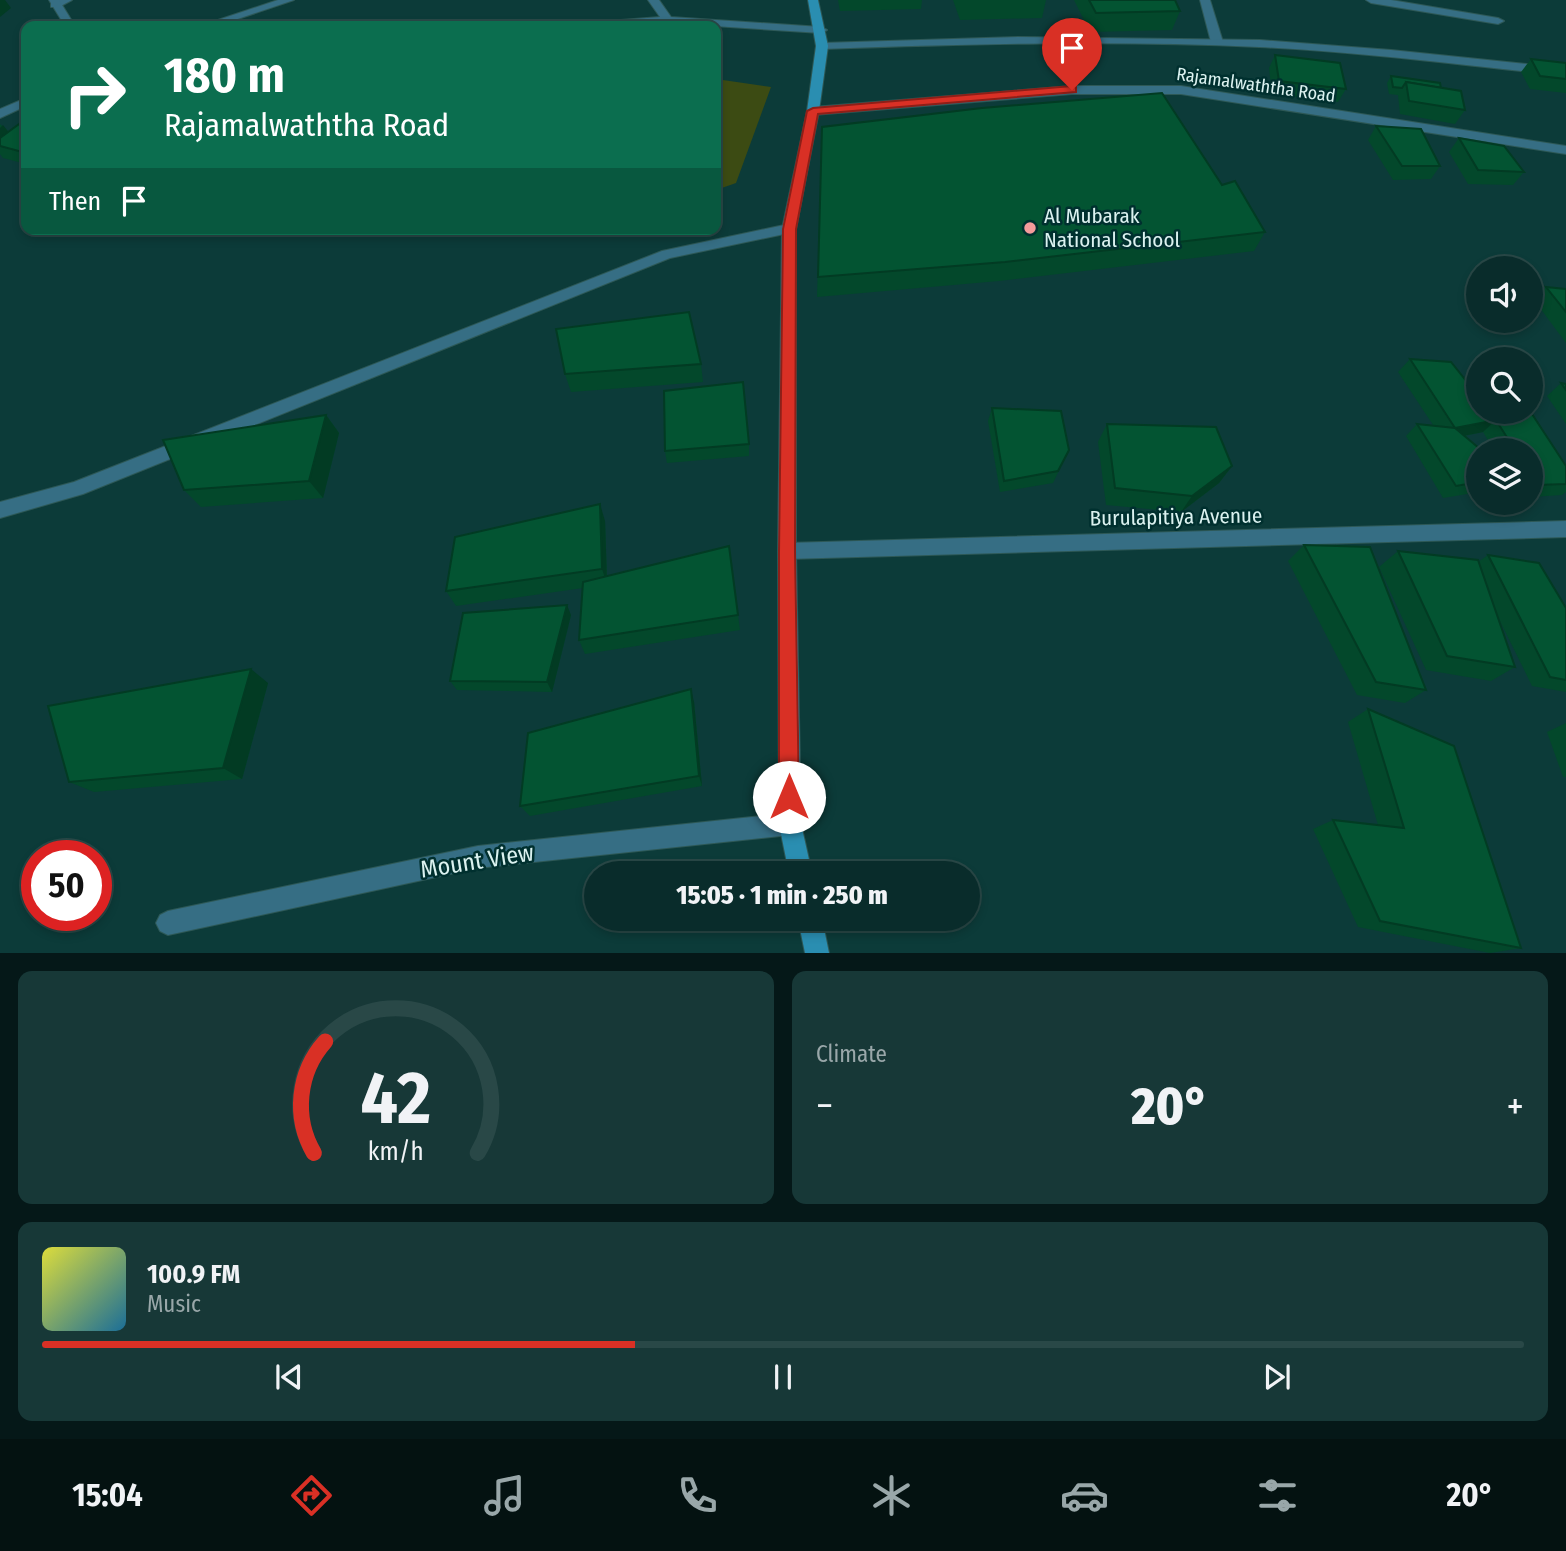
<!DOCTYPE html>
<meta charset="utf-8">
<style>
:root{--surface:#092c2b;--page:#173837;--text:#f1f3f6;--muted:#99a7a9;--line:#294847;--accent:#d93025}
body{margin:0;font-family:"Fira Sans Condensed",sans-serif;background:var(--page);color:var(--text);height:100vh;display:flex;flex-direction:column;font-size:26px;white-space:nowrap}
*{box-sizing:border-box;margin:0}
p{font-size:23px;color:var(--muted)}
.icon{flex:none;width:38px;height:38px;fill:none;stroke:currentColor;stroke-width:2;stroke-linecap:round;stroke-linejoin:round}
.map{position:relative;height:953px;overflow:hidden}
.details{display:flex;flex-direction:column;gap:18px;padding:18px;background:#051818;flex:1}
.details>*{flex:none}
.hud{position:absolute;left:21px;top:21px;width:700px;height:214px;border-radius:14px;box-shadow:0 4px 10px #0003,0 0 0 2px var(--line);background:#0b6e4f;color:#fff;overflow:hidden}
.tools{position:absolute;left:1466px;top:256px;display:grid;gap:14px}
.tools a{display:grid;place-items:center;width:77px;height:77px;border-radius:50%;background:var(--surface);box-shadow:0 4px 10px #0003,0 0 0 2px var(--line);font-size:35px}
.speed{position:absolute;left:21px;top:840px;display:flex;gap:14px;font-size:35px;font-weight:700;text-align:center}
.speed>*{display:grid;place-content:center;width:91px;height:91px;border-radius:50%;background:var(--surface);box-shadow:0 4px 10px #0003,0 0 0 2px var(--line);line-height:1}
.speed .limit{border:10px solid #d22;background:#fff;color:#111}
.pin{position:absolute;display:grid;place-items:center;width:60px;height:60px;color:#fff;margin:-72px -30px;border-radius:50% 50% 50% 0;rotate:-45deg;box-shadow:0 0 7px #0007}
.pin .icon{rotate:45deg}
.me{position:absolute;width:77px;margin:-38px;rotate:0deg;stroke-linejoin:round;filter:drop-shadow(0 0 5px #0008)}
.turn{display:flex;align-items:center;gap:24px;height:147px;padding:0 28px;font-size:32px}
.turn .icon{width:91px;height:91px;stroke-width:2.5}
.turn b{display:block;font-size:49px;line-height:60px}
.then{display:flex;align-items:center;height:66px;padding:0 28px;background:#0003;gap:14px;font-size:26px}
.big{font-size:52px;font-weight:800;line-height:1.1}
.details .card{flex:1;display:flex;flex-direction:column;justify-content:center;gap:10px;min-width:0;padding:0 24px;border-radius:14px;background:var(--page)}
.details .dial{align-items:center;gap:0}
.dial svg{height:182px;overflow:visible;fill:none;stroke:var(--line);stroke-width:7;stroke-linecap:round;text-anchor:middle}
.dial text{fill:var(--text);stroke:none}
.song{display:flex;align-items:center;gap:21px}
.cover{width:84px;height:84px;border-radius:10px;background:linear-gradient(135deg,hsl(60 70% 55%),hsl(200 70% 35%))}
.played{height:7px;border-radius:4px;background:linear-gradient(90deg,var(--accent) 40%,var(--line) 40%)}
.keys{display:flex;justify-content:space-around;direction:ltr}
.heat{display:flex;justify-content:space-between;align-items:center;font-size:38px;direction:ltr}
.details .tiles{flex:1;display:grid;gap:18px;grid-template-columns:1fr 1fr}
.card:last-child{grid-column:span 2}
.trip{position:absolute;left:584px;top:861px;width:396px;height:70px;border-radius:35px;background:var(--surface);box-shadow:0 4px 10px #0003,0 0 0 2px var(--line);font-weight:800;line-height:70px;text-align:center}
.tabs{display:flex;height:112px;justify-content:space-around;align-items:center;background:#041211;color:var(--muted)}
.tabs .icon{width:49px;height:49px}
.tabs .current{color:var(--accent)}
.tabs b{font-size:32px;color:var(--text)}
.map>svg:first-child{display:block}
</style>
<div class="map">
<svg width="1566" height="953" viewBox="0 0 1566 953">
<rect width="100%" height="100%" fill="#0c3b39"/>
<polygon fill="#3c4b13" points="716,79 771,87 736,183 716,190"/>
<g fill="none" stroke-linecap="round" stroke-linejoin="round">
<defs>
<g id="service">
<polygon points="58,0 72,0 59,7 51,7 51,3"/>
<polygon points="1200,0 1210,0 1223,42 1221,44 1211,42"/>
<polygon points="1366,0 1391,0 1498,18 1504,21 1498,24 1371,3"/>
</g>
<g id="minor">
<polygon points="49,0 59,0 75,26 65,26"/>
<polygon points="278,0 294,0 217,26 200,26"/>
<polygon points="648,0 659,0 671,17 821,27 827,30 821,33 668,23 576,26 582,23 660,17"/>
<path d="M1019,37L1260,40L1391,50L1566,68V76C1464,65 1361,52 1259,47C1113,40 967,44 822,49L816,46L822,43Z"/>
<polygon points="1072,86 1181,86 1566,146 1566,154 1181,94 1072,94 813,115 807,111 813,107"/>
<polygon points="26,98 26,106 0,118 0,109"/>
<polygon points="789,224 796,229 794,232 670,258 83,494 0,518 0,502 74,482 662,251"/>
<polygon points="1566,521 1566,537 787,559 780,557 778,551 780,545 787,543"/>
<polygon points="790,813 798,816 801,824 798,832 790,835 478,868 168,935 160,931 156,923 160,915 168,911 478,846"/>
</g>
<g id="secondary">
<polygon points="808,0 818,0 828,46 819,111 796,229 796,551 801,824 812,873 789,873 779,824 778,551 782,229 807,111 816,46"/>
<polygon points="798,919 822,919 829,953 805,953"/>
</g>
</defs>
<use href="#service" stroke="#2d5856" stroke-width="2"/>
<use href="#minor" stroke="#2d5856" stroke-width="2"/>
<use href="#secondary" stroke="#2d5856" stroke-width="2"/>
<use href="#service" fill="#366e84" fill-rule="evenodd"/>
<use href="#minor" fill="#366e84" fill-rule="evenodd"/>
<use href="#secondary" fill="#2a8eb1" fill-rule="evenodd"/>
</g>
<g fill="#03482b">
<polygon points="838,0 922,0 921,9 840,11"/>
<polygon points="953,0 1046,0 1042,18 960,20"/>
<polygon points="1074,0 1175,0 1180,11 1172,30 1090,32"/>
<polygon points="1275,55 1346,89 1338,102 1272,94 1269,68"/>
<polygon points="1531,59 1566,63 1566,93 1530,89 1521,72"/>
<polygon points="1391,76 1441,88 1465,110 1455,124 1400,114 1398,95 1389,94 1387,83"/>
<polygon points="26,119 26,164 3,158 0,154 0,124 9,132"/>
<polygon points="1376,126 1440,166 1431,179 1393,180 1368,140"/>
<polygon points="822,127 1222,185 1265,232 1254,251 999,281 817,297"/>
<polygon points="1459,138 1524,172 1513,185 1468,184 1449,152"/>
<polygon points="1546,287 1566,289 1566,343 1534,300"/>
<polygon points="1410,359 1475,393 1479,390 1479,411 1530,411 1566,466 1566,492 1562,495 1531,497 1531,450 1494,450 1483,432 1464,436 1479,450 1479,492 1443,498 1406,436 1417,424 1433,425 1398,372"/>
<polygon points="701,364 703,382 571,392 565,374"/>
<polygon points="1561,383 1566,384 1566,424 1547,396"/>
<polygon points="992,408 1069,450 1053,483 1000,492 988,421"/>
<polygon points="326,415 339,433 323,498 201,507 184,490"/>
<polygon points="1107,424 1232,466 1219,483 1181,512 1106,505 1098,442"/>
<polygon points="749,444 749,456 667,463 665,451"/>
<polygon points="605,521 607,576 738,615 740,630 585,654 579,640 583,588 456,606 446,591"/>
<polygon points="1304,545 1426,690 1405,703 1357,695 1288,561"/>
<polygon points="1398,551 1478,562 1488,555 1566,608 1566,692 1532,686 1495,611 1515,667 1491,681 1426,670 1379,567"/>
<polygon points="571,615 552,692 457,690 450,681"/>
<polygon points="268,683 242,779 94,792 69,782"/>
<polygon points="694,702 702,786 530,816 520,806"/>
<polygon points="1368,709 1521,948 1490,953 1358,927 1313,829 1333,820 1378,825 1348,722"/>
<polygon points="1566,723 1566,777 1563,777 1547,732"/>
</g>
<g fill="#023b23">
<polygon points="0,0 5,0 11,8 0,17"/>
<polygon points="3,125 14,139 0,146 0,128"/>
<polygon points="326,415 339,433 323,498 309,481"/>
<polygon points="1496,420 1483,432 1442,440 1455,428"/>
<polygon points="1232,466 1219,483 1181,512 1192,496"/>
<polygon points="600,504 605,521 607,584 602,569"/>
<polygon points="567,605 571,615 552,692 547,682"/>
<polygon points="251,669 268,683 242,779 223,768"/>
<polygon points="691,689 694,702 702,786 699,776"/>
</g>
<g fill="#035432" stroke="#023b23" stroke-width="2">
<polygon points="1089,0 1175,0 1180,11 1096,13"/>
<polygon points="1275,55 1340,63 1346,89 1279,81"/>
<polygon points="1531,59 1566,63 1566,79 1540,76"/>
<polygon points="1391,76 1440,83 1441,88 1406,82 1402,88 1393,87"/>
<polygon points="1406,82 1461,91 1465,110 1409,101"/>
<polygon points="1162,93 1222,185 1235,181 1265,232 1005,262 818,277 822,127 982,108"/>
<polygon points="26,119 26,153 0,146 0,138"/>
<polygon points="1376,126 1421,129 1440,166 1402,166"/>
<polygon points="1459,138 1504,146 1524,172 1478,170"/>
<polygon points="1546,287 1566,289 1566,312"/>
<polygon points="689,312 701,364 565,374 556,329"/>
<polygon points="1410,359 1451,362 1479,397 1479,411 1530,411 1566,466 1566,484 1537,485 1531,475 1531,450 1515,450 1496,420 1455,428"/>
<polygon points="743,382 749,444 665,451 664,391"/>
<polygon points="1561,383 1566,384 1566,390"/>
<polygon points="992,408 1061,411 1069,450 1058,471 1004,481"/>
<polygon points="326,415 309,481 184,490 163,440"/>
<polygon points="1107,424 1216,427 1232,466 1192,496 1115,488"/>
<polygon points="1417,424 1455,428 1480,449 1479,482 1456,486"/>
<polygon points="600,504 602,569 446,591 455,537"/>
<polygon points="1304,545 1370,547 1426,690 1376,682"/>
<polygon points="729,546 738,615 579,640 583,582"/>
<polygon points="1398,551 1478,560 1515,667 1447,656"/>
<polygon points="1488,555 1539,563 1566,608 1566,680 1550,677"/>
<polygon points="567,605 547,682 450,681 463,613"/>
<polygon points="251,669 223,768 69,782 48,706"/>
<polygon points="691,689 699,776 520,806 528,733"/>
<polygon points="1368,709 1454,746 1521,948 1380,921 1333,820 1404,828"/>
</g>
<polygon fill="#d93025" stroke="#8d1f18" stroke-width="2" points="1072,86 1076,87 1076,92 818,114 796,229 795,551 799,797 796,804 789,807 782,804 779,797 779,551 783,229 807,111 813,108"/>
<circle fill="#f59b9b" stroke="#00302f" stroke-width="2.5" cx="1030" cy="228" r="7"/>
<g text-anchor="middle" dominant-baseline="central" stroke-width="5" stroke-linejoin="round" paint-order="stroke">
<g font-size="18" fill="#dbf2f0" stroke="#00302f">
<text transform="translate(1256 85) rotate(8)">Rajamalwaththa Road</text>
</g>
<g font-size="21" fill="#dbf2f0" stroke="#00302f" text-anchor="start">
<text x="1044" y="216">Al Mubarak<tspan x="1044" dy="24">National School</tspan></text>
</g>
<g font-size="21" fill="#dbf2f0" stroke="#00302f">
<text transform="translate(1176 517) rotate(-1)">Burulapitiya Avenue</text>
</g>
<g font-size="24" fill="#dbf2f0" stroke="#00302f">
<text transform="translate(477 861) rotate(-9)">Mount View</text>
</g>
</g>
</svg>
<div class="tools">
<a><svg class="icon" aria-label="sound" viewBox="0 0 24 24"><path d="M4 9h4l5-4v14l-5-4H4zM17 9q2 3 0 6"/></svg></a>
<a><svg class="icon" aria-label="search" viewBox="0 0 24 24"><circle cx="10" cy="10" r="6"/><path d="M15 15l6 6"/></svg></a>
<a><svg class="icon" aria-label="layers" viewBox="0 0 24 24"><path d="M12 4l9 5-9 5-9-5zM3 14l9 5 9-5"/></svg></a>
</div>
<div class="speed"><div class="limit">50</div></div>
<div class="pin" style="left:1072px;top:90px;background:#d93025"><svg class="icon" aria-label="arrive" viewBox="0 0 24 24"><path d="M6 21V4h12l-3 4 3 4H6"/></svg></div>
<svg class="me" style="left:789px;top:797px" viewBox="-20 -20 40 40"><circle r="19" fill="#fff"/><path d="M0-13L10 11 0 6-10 11z" fill="#d93025"/></svg>
<div class="trip">15:05 · 1 min · 250 m</div>
<div class="hud">
<div class="turn"><svg class="icon" aria-label="right" viewBox="0 0 24 24"><path d="M7 20v-9h11M14 6l5 5-5 5"/></svg><div><b>180 m</b>Rajamalwaththa Road</div></div>
<div class="then">Then<svg class="icon" aria-label="arrive" viewBox="0 0 24 24"><path d="M6 21V4h12l-3 4 3 4H6"/></svg></div>
</div>
</div>
<section class="details">
<div class="tiles">
<div class="card dial"><svg viewBox="0 0 100 80">
<path d="M14 69A42 42 0 1 1 86 69"/>
<path d="M14 69A42 42 0 0 1 19 20" stroke="#d93025"/>
<text x="50" y="56" font-size="32" font-weight="700">42</text>
<text x="50" y="72" font-size="11">km/h</text>
</svg></div>
<div class="card"><p>Climate</p>
<div class="heat"><a>−</a><b class="big">20°</b><a>+</a></div>
</div>
<div class="card">
<div class="song"><i class="cover"></i><div><b>100.9 FM</b><p>Music</p></div></div>
<div class="played"></div>
<div class="keys"><svg class="icon" aria-label="previous" viewBox="0 0 24 24"><path d="M18 5L8 12l10 7zM5 5v14"/></svg><svg class="icon" aria-label="pause" viewBox="0 0 24 24"><path d="M8 5v14M16 5v14"/></svg><svg class="icon" aria-label="next" viewBox="0 0 24 24"><path d="M6 5l10 7-10 7zM19 5v14"/></svg></div>
</div>
</div>
</section>
<nav class="tabs">
<b>15:04</b>
<svg class="icon current" aria-label="directions" viewBox="0 0 24 24"><path d="M12 3l9 9-9 9-9-9zM9 14v-3h6M13 9l2 2-2 2"/></svg>
<svg class="icon" aria-label="music" viewBox="0 0 24 24"><path d="M9 18V5l10-2v13"/><circle cx="6" cy="18" r="3"/><circle cx="16" cy="16" r="3"/></svg>
<svg class="icon" aria-label="phone" viewBox="0 0 24 24"><path d="M5 4h4l2 5-3 2q2 4 5 5l2-3 5 2v4C11 20 4 13 5 4z"/></svg>
<svg class="icon" aria-label="climate" viewBox="0 0 24 24"><path d="M12 3v18M4 7l16 10M4 17L20 7"/></svg>
<svg class="icon" aria-label="car" viewBox="0 0 24 24"><path d="M5 17H2v-5l4-1 3-4h7l3 4 3 1v5h-3M9 17h6M6 11h13"/><circle cx="7" cy="17" r="2"/><circle cx="17" cy="17" r="2"/></svg>
<svg class="icon" aria-label="filters" viewBox="0 0 24 24"><path d="M4 7h16M4 17h16"/><circle cx="9" cy="7" r="2"/><circle cx="15" cy="17" r="2"/></svg>
<b>20°</b>
</nav>
